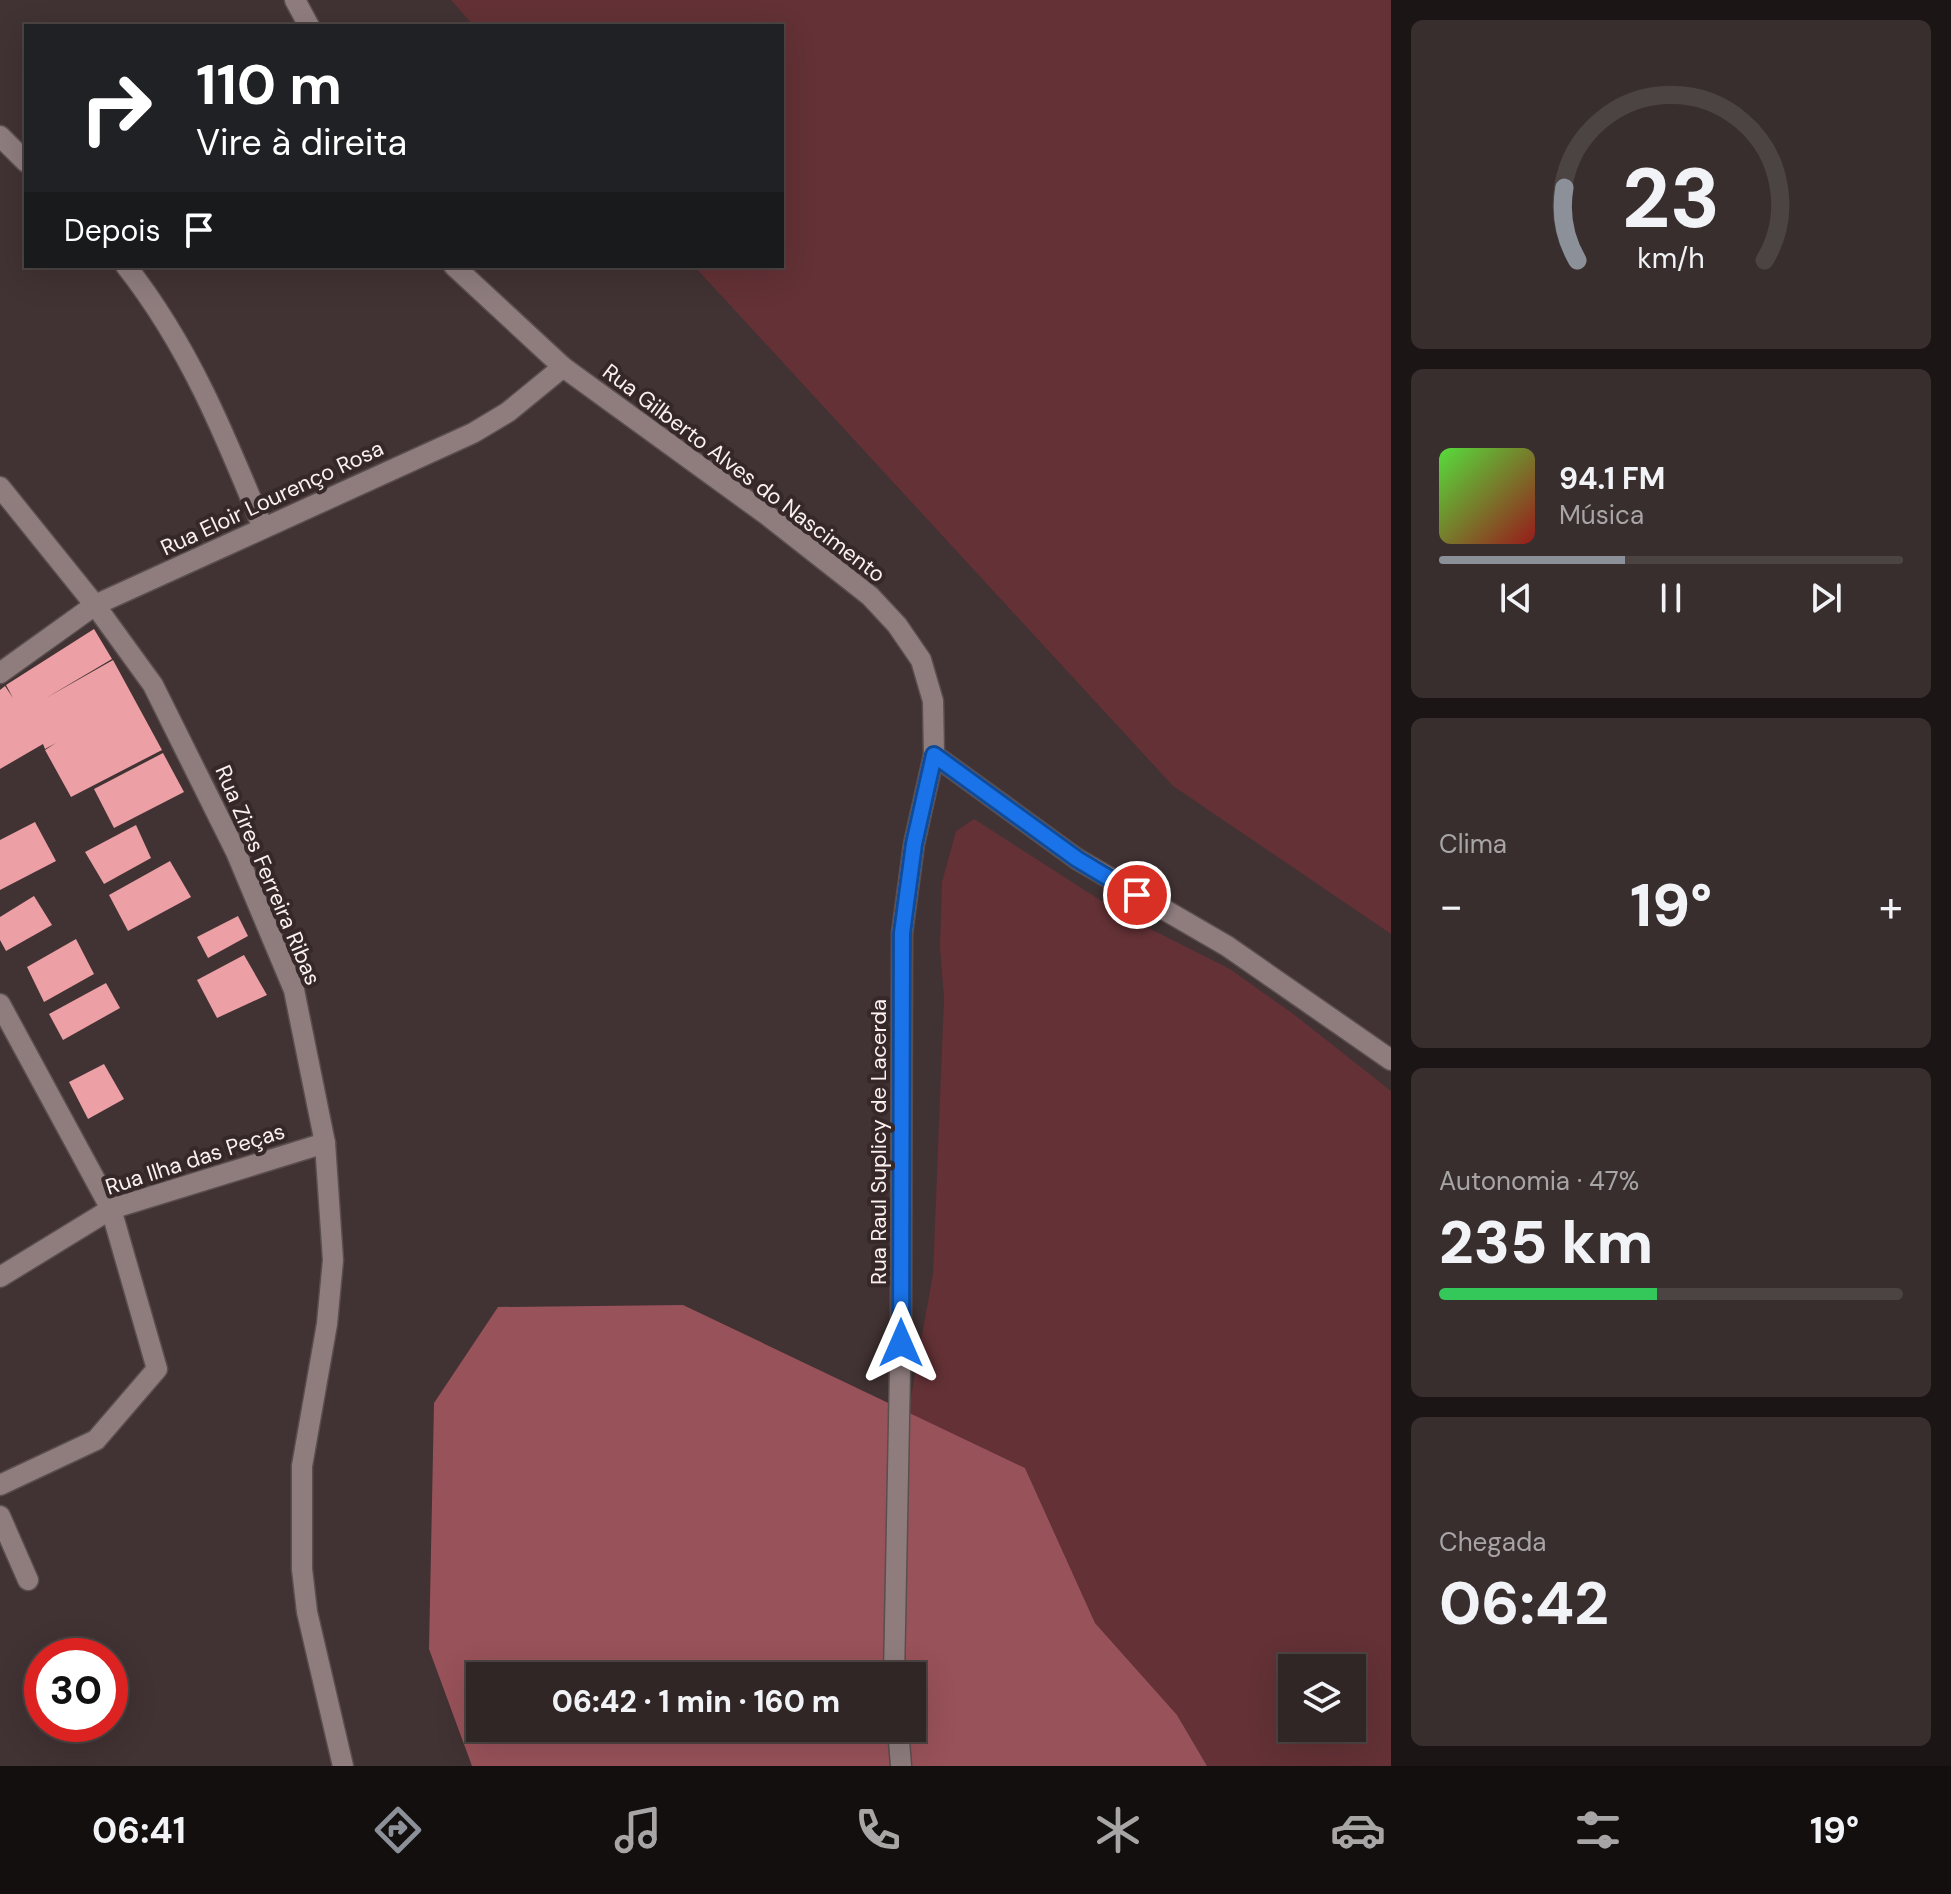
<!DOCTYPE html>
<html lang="pt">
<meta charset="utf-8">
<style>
:root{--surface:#312626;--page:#392e2e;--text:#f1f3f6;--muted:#a8a5a7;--line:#4c4343;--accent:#8c9099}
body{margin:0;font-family:"DM Sans",sans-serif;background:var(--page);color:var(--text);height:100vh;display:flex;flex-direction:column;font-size:30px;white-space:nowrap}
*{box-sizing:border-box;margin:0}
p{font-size:26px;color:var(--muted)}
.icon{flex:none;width:44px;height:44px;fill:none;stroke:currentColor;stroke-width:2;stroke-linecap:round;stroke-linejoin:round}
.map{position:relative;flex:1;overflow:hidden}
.details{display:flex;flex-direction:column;gap:20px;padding:20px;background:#1b1515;width:560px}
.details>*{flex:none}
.guide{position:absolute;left:24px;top:24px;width:760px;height:244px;border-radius:0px;box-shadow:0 8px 32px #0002,0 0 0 2px var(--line);background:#202124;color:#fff;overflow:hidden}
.controls{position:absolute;left:1278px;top:1654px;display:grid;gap:16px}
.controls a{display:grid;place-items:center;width:88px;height:88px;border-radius:0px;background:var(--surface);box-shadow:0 8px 32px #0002,0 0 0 2px var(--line);font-size:40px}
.speed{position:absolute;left:24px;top:1638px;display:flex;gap:16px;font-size:40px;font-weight:700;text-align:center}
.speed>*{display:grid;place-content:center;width:104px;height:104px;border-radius:50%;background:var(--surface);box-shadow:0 8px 32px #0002,0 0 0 2px var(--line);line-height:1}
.speed .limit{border:12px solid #d22;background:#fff;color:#111}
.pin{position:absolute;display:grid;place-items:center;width:68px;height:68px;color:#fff;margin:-34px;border:4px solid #fff;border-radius:50%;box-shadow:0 2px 8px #0007}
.me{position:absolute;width:88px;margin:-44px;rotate:0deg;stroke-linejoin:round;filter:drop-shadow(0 0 6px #0008)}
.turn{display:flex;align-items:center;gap:28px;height:168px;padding:0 40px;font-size:36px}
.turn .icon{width:104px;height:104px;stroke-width:2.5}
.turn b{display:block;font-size:56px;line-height:68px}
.then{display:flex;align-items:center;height:76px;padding:0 40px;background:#0003;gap:16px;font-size:30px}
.big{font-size:60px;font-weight:800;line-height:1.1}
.details .tile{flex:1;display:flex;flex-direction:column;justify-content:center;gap:12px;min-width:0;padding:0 28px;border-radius:12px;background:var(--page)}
.details .dial{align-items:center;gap:0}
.dial svg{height:208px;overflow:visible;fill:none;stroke:var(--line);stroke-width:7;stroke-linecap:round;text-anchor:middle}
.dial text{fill:var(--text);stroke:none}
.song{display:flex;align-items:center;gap:24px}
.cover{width:96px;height:96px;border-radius:12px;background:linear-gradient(135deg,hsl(110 70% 55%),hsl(0 70% 35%))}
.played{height:8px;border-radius:4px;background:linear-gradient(90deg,var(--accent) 40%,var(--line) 40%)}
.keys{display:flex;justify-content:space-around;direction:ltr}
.heat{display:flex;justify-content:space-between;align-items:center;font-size:44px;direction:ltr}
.charge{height:12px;border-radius:6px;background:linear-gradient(90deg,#34c759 47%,var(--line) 0)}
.trip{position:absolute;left:466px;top:1662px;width:460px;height:80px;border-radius:0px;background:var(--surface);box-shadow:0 8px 32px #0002,0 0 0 2px var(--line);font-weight:800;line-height:80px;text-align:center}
.tabs{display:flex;height:128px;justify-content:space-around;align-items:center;background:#140f0f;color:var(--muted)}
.tabs .icon{width:56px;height:56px}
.tabs .selected{color:var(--accent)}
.tabs b{font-size:36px;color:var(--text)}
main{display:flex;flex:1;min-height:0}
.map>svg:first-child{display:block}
</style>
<main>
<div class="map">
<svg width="1391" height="1766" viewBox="0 0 1391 1766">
<rect width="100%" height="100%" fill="#413233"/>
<g fill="#633136" fill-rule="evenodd">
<polygon points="451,0 1391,0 1391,934 1173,786 694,266 782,266 782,26 474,26"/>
<path d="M974,819L1125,916L1230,969L1296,1016L1391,1091V1766H1207L1177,1715L1095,1623L1025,1468L908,1413L933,1274L944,998L940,947L942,882L956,831ZM1292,1668H1352V1728H1292Z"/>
</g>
<path fill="#985259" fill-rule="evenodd" d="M683,1305L1025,1468L1095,1623L1177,1715L1207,1766H472L429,1649L434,1403L498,1307ZM480,1676H912V1728H480Z"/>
<g fill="#ec9fa4">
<polygon points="94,629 112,659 46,698 113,660 162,750 71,797 45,750 56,743 45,749 43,744 0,769 0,690 5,686 13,698 6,685"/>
<polygon points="163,753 184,792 114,828 94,789"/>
<polygon points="35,822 56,861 0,890 0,840"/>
<polygon points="136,825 151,858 104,884 85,852"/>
<polygon points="170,861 191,897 128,931 109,895"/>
<polygon points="34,896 52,925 6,951 0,940 0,917"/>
<polygon points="238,916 248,936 208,958 197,937"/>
<polygon points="76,939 94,974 44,1002 27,967"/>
<polygon points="244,955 267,995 217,1018 197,980"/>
<polygon points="106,983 120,1008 63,1040 49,1014"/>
<polygon points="104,1064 124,1099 88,1119 69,1082"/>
</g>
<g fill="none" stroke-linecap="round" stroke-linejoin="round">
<defs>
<g id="street">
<polyline points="295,0 309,26"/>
<polyline points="0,136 26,162"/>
<path d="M126,266C189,346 225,435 263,528"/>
<polyline points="454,266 563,367 767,515 870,596 897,625 921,660 933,701 934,755 914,844 902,933 901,1319 894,1676"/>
<polyline points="0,487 95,605 153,685 236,852 294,990 325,1143 333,1260 327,1324 302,1466 302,1569 307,1612 343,1766"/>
<polyline points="0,673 95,605 473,433 508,412 563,367"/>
<polyline points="934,755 1077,859 1227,946 1391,1060"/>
<polyline points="0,1004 111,1209 157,1369 96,1440 0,1485"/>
<polyline points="0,1277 111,1209 325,1143"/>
<polyline points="0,1516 28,1580"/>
<polyline points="898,1728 901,1766"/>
</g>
</defs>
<use href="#street" stroke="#5a4e4e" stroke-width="23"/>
<use href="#street" stroke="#8f7d7e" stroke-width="20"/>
</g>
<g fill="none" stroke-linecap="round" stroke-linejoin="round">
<defs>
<polyline id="route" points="901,1343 902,933 914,844 934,755 1077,859 1137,895"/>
</defs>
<use href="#route" stroke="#114b97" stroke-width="20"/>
<use href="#route" stroke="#1a73e8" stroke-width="14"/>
</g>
<g text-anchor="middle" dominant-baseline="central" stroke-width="8" stroke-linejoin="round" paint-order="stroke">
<g font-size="22" fill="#fbf1f1" stroke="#362829">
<text transform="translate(744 473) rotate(37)">Rua Gilberto Alves do Nascimento</text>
<text transform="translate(272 498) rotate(-25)">Rua Eloir Lourenço Rosa</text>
<text transform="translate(268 875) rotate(67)">Rua Zires Ferreira Ribas</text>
<text transform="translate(878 1142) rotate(-90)">Rua Raul Suplicy de Lacerda</text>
<text transform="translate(195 1159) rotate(-18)">Rua Ilha das Peças</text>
</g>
</g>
</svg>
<div class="controls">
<a><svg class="icon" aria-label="layers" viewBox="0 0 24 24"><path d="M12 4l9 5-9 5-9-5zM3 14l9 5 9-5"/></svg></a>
</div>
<div class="speed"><div class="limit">30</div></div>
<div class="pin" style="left:1137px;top:895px;background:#d93025"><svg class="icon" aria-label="arrive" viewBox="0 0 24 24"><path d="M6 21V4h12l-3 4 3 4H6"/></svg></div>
<svg class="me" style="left:901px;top:1343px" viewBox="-20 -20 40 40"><path d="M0-17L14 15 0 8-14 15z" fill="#1a73e8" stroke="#fff" stroke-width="4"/></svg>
<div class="trip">06:42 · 1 min · 160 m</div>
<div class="guide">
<div class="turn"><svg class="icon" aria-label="right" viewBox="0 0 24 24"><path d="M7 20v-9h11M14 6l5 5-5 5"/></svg><div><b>110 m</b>Vire à direita</div></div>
<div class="then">Depois<svg class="icon" aria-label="arrive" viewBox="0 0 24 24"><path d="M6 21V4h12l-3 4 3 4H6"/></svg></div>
</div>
</div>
<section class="details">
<div class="tile dial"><svg viewBox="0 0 100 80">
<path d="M14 69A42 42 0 1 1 86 69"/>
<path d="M14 69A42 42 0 0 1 9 41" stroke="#8c9099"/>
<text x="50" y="56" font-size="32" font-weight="700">23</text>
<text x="50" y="72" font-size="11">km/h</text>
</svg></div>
<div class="tile">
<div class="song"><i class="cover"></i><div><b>94.1 FM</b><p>Música</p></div></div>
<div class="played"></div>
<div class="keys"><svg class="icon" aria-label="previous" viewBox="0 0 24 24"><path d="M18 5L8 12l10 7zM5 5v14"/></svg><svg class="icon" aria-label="pause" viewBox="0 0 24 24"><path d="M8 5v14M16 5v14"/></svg><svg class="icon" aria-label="next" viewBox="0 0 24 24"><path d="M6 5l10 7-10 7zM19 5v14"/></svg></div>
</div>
<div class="tile"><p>Clima</p>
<div class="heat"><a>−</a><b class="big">19°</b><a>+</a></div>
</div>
<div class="tile"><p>Autonomia · 47%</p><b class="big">235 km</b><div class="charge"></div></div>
<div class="tile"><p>Chegada</p><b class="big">06:42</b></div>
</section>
</main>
<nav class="tabs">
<b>06:41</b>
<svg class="icon selected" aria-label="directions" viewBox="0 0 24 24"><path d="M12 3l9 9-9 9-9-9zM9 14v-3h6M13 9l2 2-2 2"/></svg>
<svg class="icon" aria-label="music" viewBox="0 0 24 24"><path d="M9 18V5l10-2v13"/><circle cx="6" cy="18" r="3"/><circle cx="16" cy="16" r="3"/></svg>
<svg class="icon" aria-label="phone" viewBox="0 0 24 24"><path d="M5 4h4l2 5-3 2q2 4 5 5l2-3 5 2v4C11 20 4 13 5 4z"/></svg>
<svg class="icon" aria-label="climate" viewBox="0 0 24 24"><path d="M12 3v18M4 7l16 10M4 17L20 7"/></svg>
<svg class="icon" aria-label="car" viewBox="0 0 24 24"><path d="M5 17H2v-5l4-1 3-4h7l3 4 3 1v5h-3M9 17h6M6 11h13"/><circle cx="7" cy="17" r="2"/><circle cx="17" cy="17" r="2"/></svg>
<svg class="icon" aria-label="filters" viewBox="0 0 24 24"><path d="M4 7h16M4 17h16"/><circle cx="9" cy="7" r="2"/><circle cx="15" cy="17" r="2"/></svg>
<b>19°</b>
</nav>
